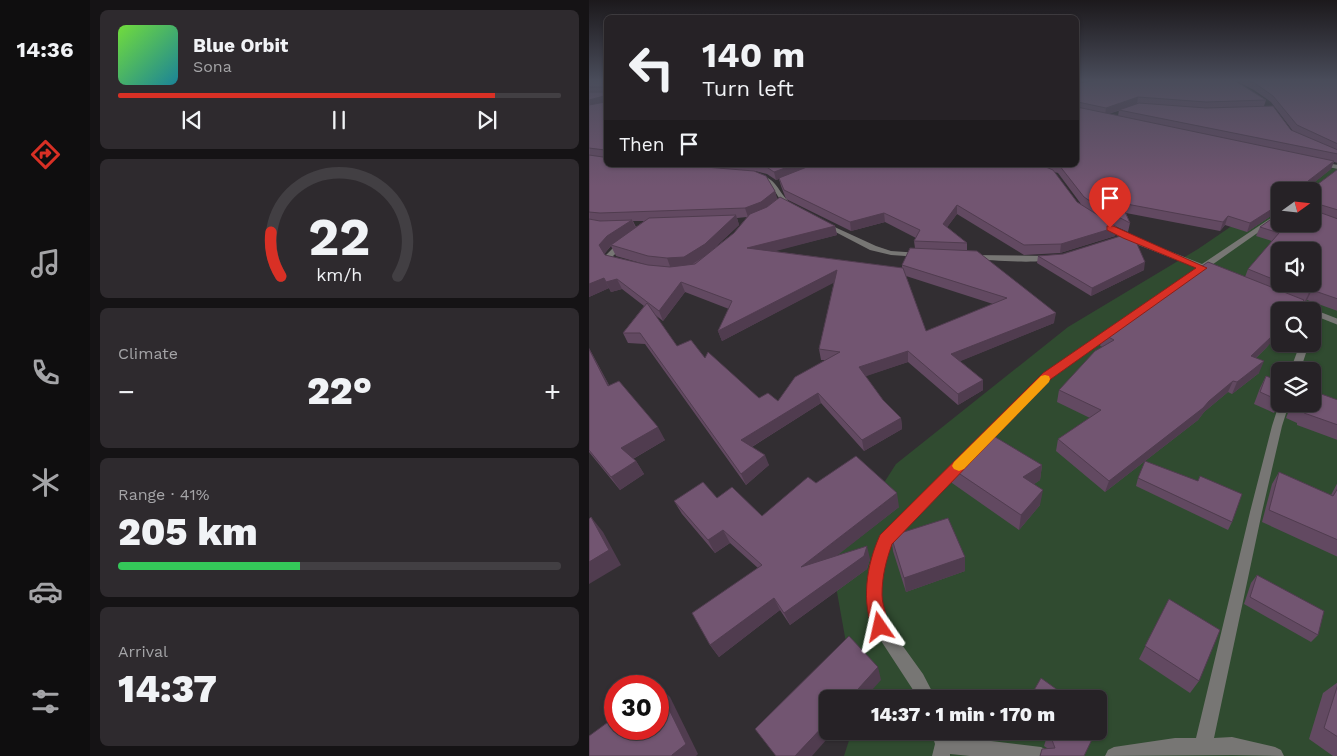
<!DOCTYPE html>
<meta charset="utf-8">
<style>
:root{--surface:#262226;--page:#2e2a2e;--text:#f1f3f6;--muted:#a4a4a7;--line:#423f43;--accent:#d93025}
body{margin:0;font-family:"Work Sans",sans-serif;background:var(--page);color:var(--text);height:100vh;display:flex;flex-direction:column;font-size:19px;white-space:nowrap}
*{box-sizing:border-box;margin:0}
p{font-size:16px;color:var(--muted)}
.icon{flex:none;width:28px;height:28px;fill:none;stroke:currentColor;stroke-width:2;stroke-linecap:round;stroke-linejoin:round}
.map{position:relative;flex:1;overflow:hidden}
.details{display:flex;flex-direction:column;gap:10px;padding:10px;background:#151315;width:499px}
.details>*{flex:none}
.hud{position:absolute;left:15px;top:15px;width:475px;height:152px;border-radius:8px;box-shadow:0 1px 4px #0004,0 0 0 1px var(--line);background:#262226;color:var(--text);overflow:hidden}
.needle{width:32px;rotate:75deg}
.fabs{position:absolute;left:682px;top:182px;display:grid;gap:10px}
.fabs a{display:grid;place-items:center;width:50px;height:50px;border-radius:8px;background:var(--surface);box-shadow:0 1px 4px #0004,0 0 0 1px var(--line);font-size:25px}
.speed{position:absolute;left:15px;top:675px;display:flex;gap:10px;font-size:25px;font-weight:700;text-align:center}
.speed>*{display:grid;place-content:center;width:65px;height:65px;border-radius:50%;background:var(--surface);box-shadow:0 1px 4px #0004,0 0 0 1px var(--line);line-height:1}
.speed .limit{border:8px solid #d22;background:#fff;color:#111}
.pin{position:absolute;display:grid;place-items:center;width:42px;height:42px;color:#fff;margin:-51px -21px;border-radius:50% 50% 50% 0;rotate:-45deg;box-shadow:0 0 5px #0007}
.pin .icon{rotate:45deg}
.me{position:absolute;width:55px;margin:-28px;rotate:349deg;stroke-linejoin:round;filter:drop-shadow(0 0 4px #0008)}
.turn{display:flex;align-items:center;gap:18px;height:105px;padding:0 15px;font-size:22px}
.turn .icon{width:65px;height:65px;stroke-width:2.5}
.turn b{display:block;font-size:35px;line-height:42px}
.then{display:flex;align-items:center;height:48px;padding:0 15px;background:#0003;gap:10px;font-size:19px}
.big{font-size:38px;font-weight:800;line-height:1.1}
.details .widget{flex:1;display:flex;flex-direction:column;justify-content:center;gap:8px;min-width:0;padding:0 18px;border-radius:8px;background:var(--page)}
.details .dial{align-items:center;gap:0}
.dial svg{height:130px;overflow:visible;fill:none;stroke:var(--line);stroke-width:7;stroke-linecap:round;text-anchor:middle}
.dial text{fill:var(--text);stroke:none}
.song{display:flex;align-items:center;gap:15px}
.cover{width:60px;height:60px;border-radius:8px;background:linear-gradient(135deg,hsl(100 70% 55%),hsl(190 70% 35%))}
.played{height:5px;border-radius:2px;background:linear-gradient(90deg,var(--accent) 85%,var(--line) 85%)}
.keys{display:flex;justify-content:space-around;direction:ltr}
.heat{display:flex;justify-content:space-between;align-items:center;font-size:28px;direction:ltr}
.charge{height:8px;border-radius:4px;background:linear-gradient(90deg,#34c759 41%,var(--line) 0)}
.trip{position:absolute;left:230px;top:690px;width:288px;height:50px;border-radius:8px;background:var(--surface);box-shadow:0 1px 4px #0004,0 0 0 1px var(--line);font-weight:800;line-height:50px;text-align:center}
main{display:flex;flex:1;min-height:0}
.tabs{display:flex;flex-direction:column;width:90px;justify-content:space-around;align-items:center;background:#0f0e0f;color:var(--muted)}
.tabs .icon{width:35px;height:35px}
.tabs .on{color:var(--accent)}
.tabs b{font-size:22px;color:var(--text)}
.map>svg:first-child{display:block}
</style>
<main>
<nav class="tabs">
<b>14:36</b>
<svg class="icon on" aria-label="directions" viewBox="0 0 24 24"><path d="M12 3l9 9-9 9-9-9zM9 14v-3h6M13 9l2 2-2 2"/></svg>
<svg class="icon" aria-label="music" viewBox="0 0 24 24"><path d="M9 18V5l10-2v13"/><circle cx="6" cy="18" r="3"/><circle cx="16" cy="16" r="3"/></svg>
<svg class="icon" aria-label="phone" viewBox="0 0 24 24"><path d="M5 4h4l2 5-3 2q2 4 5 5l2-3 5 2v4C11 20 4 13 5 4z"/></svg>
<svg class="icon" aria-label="climate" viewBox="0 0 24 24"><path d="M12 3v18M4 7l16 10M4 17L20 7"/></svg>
<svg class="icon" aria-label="car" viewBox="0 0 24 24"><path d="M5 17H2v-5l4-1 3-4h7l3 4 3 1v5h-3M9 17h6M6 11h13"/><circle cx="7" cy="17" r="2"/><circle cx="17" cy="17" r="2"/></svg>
<svg class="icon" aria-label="filters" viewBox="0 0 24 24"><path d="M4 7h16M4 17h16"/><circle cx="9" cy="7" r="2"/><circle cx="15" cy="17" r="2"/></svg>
</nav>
<section class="details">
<div class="widget">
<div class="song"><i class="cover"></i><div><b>Blue Orbit</b><p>Sona</p></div></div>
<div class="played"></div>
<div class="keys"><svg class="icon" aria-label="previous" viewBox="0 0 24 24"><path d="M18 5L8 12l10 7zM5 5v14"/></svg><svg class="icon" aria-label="pause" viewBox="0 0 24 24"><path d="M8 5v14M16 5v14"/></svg><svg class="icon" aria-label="next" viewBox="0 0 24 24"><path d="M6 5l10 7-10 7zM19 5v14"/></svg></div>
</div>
<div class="widget dial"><svg viewBox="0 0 100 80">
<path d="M14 69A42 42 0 1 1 86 69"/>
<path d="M14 69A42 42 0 0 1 8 42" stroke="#d93025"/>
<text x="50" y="56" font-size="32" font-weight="700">22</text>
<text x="50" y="72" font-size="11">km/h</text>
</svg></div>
<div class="widget"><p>Climate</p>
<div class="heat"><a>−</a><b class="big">22°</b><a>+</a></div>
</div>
<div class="widget"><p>Range · 41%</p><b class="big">205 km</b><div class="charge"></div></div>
<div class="widget"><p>Arrival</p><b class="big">14:37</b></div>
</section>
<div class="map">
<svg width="749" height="756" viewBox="0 0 749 756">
<rect width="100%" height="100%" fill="#322e32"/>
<path fill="#304b30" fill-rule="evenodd" d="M748,168V756H255L263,731H509V699H267L243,564L307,464L479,327L609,249L691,193V224H724V191H693L728,169ZM691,251H724V284H691ZM691,311H724V344H691ZM691,371H724V404H691Z"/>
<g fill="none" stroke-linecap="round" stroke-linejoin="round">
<g fill="#777674" fill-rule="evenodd">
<polygon points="730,162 749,165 749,169 728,165 727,164"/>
<path d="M166,173C192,180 186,191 204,205V207C192,208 189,193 182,186C177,180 171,178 164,176V174Z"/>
<polygon points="691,212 691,217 620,267 622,269 621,271 610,272 606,270 608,268 534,239 513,226 518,225 540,235 613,264"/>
<polygon points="235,224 239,224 287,246 302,251 331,253 335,255 331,257 302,255 281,250 235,226"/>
<polygon points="31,241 38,243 24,256 26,259 35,262 31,264 21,263 16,256"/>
<path d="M382,255L461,256L465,258C454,265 401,260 385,259L381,257Z"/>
<polygon points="698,299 749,319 749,325 724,315 724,311 715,311 695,304 695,300"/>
<polygon points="524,327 527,328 529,330 527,332 462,378 397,445 393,446 389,445 387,442 389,439 454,374"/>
<polygon points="711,344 720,344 711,371 701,371"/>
<polygon points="691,401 691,404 700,404 693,426 673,512 625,738 643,737 686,747 692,750 695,756 643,755 516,756 519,750 525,747 586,738 607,738 661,512 683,426"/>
<polygon points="371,460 375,462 377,465 375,468 302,543 294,567 292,597 298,624 334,674 347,699 330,699 283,627 278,597 280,567 291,536 367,462"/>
<polygon points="342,731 360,731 361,736 452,747 458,750 461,756 381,756 361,754 361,756 343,756 346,744"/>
</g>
</g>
<g fill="#624961" fill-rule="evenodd">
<path d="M0,80H18V165H488V80H749V163L745,162L742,169L723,184H729L749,169V311L718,300L715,303H713L709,311H691V332L677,348L667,358L670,373L643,394L639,392L615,412L609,420L516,492L467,451L469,439L501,418L468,402L470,390L514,347L511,346L514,334L656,277L659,269L683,241L667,236L671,227L724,224L691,191V210L658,232L636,225L631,231L537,213L541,223L539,232L526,226L528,227L526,236L471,253L435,255L368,214L358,227L378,243V250L465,323L371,361L394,380V390L369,405L319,362L276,376L294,400L312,418L313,429L275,451L232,403L163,447L180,465L157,485L56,344L39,343L34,333L55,306L33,289L22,292L20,288L0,297ZM647,81L665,90L682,102L704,131L702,130L675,106L677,100ZM530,110L529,116L519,114L532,110ZM166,171L178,174L187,180L190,179L192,186L197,199L262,231L296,222L327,238L325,241L326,248L313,265V268L184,251L248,235L246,226L188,199L186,191ZM465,172L469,173L492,204L488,202ZM158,217L145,233L124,249L150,225L148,218ZM44,221H55L47,227ZM22,246L27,256L55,264L16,255L15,254ZM691,251L724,284H691ZM317,276L404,304L337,331ZM245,282L230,349L232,360H236L189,401L170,398L116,358L88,346L65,314L74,321L96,292L140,309L129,331L133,341Z"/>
<polygon points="449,256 555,270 502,296 448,263"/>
<polygon points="0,348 20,385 76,440 44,459 47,461 55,474 31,490 0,452"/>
<polygon points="677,376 691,401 685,413 665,404 671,388"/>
<polygon points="749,400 749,440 708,425 708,423 697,418 702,405 701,404 724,404"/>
<polygon points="453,465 451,480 445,484 451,505 430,530 363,483 362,468"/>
<polygon points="690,472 742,495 749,482 749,557 673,522 683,484"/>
<polygon points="549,478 643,522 639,530 547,486"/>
<polygon points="227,483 310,507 248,555 281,559 278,569 201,625 191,610 130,657 121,645 169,568 141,543 126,553 93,514 85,501 128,498 173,516"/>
<polygon points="302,536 376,557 376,571 317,592 304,551"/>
<polygon points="668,575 729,635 722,642 655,604 662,583"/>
<polygon points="580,599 610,681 601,693 550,659"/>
<polygon points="749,682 749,756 744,756 720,739 734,693"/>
<polygon points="458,731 507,731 495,756 458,748 455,746 459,733"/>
</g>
<g fill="#503c4f">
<polygon points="488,80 514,80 488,85"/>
<polygon points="15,96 18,103 0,107 0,100"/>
<polygon points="549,97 548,104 516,115 517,108"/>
<polygon points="745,161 742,169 716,190 719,181"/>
<polygon points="204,165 228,165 187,180 185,172"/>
<polygon points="186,191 188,199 174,210 159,217 156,208"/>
<polygon points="691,204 691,210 658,232 661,223"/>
<polygon points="368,205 368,214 354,233 354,224"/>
<polygon points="295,213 296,222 262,231 261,222"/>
<polygon points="147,215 150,225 119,254 99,267 82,269 78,258"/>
<polygon points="639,216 636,225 631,231 634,222"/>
<polygon points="43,220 47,229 22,245 15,255 10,245 18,236"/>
<polygon points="246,226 248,235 161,258 158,248"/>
<polygon points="528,227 526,236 471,253 472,244"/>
<polygon points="556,262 555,270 502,296 503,288"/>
<polygon points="248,270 250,280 133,341 129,331"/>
<polygon points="15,278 20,288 0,297 0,284"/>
<polygon points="28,279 33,289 22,292 17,282"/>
<polygon points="92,282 96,292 74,321 70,311"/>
<polygon points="723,290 718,300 715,303 720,293"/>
<polygon points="715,300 709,311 704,311"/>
<polygon points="467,313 465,323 362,365 362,354"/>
<polygon points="691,327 691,332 677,348 657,367 662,356"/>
<polygon points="0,348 27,399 19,386"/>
<polygon points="319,351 319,362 272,378 270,367"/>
<polygon points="675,361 670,373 643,394 648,382"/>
<polygon points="394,380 394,390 369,405 369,394"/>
<polygon points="644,381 639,392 615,412 609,420 516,492 520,481"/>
<polygon points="229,393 232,403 156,451 152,440"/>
<polygon points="312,418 313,429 275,451 273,440"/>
<polygon points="69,427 76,440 40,461 32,448"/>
<polygon points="176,455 180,465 157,485 152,474"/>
<polygon points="47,461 55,474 31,490 22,477"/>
<polygon points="453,465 451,480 432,493 434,477"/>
<polygon points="454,490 451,505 430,530 432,515"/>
<polygon points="308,493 310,507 217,580 212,567"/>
<polygon points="2,517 14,532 32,565 0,584 0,562"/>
<polygon points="134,530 141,543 126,553 119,540"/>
<polygon points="278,546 281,559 278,569 201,625 195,613"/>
<polygon points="376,557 376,571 317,592 315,578"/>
<polygon points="185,598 191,610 130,657 121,645"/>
<polygon points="289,667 292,680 275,699 260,699"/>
<polygon points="68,685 81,697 109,754 107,756 83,756"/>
<polygon points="239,721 239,731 245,731 223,756 206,756"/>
</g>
<g fill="#725571" stroke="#503c4f">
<polygon points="0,80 18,80 18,165 92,165 165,171 177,176 186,191 172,202 156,208 11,213 0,212 0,155 14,157 16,155 16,150 0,148 0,105 16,102 17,98 15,96 0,100 0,92 15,92 17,88 15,87 0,87"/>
<polygon points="488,80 489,83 510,80 645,80 677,100 617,102 549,97 517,108 489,102 488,107"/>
<polygon points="659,80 749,80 749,144 708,125 684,96 667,84"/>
<polygon points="550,103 617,108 684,106 702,130 749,150 749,154 530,110"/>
<polygon points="488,107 745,161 719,181 721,184 729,184 749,169 749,210 729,204 726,206 727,211 749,219 749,299 723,290 720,293 696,284 724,284 724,251 691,251 691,282 659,269 690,233 671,227 691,213 691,224 724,224 724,191 691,191 691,204 661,223 639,216 634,222 532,203 541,223 510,207 495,197 470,165 488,165"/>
<polygon points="172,165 204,165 185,172 176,166"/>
<polygon points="223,165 452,165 464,170 488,202 528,227 472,244 435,245 368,205 354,224 378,243 325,241 331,230 295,213 261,222 195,190 190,178"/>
<polygon points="191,197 246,226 158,248 314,268 337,331 418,298 313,265 321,248 388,251 467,313 362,354 394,380 369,394 319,351 270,367 294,400 312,418 273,440 229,393 152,440 176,455 152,474 51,333 34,333 58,303 88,346 102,340 116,358 119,352 170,398 179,393 189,401 206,377 251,352 230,349 248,270 129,331 143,301 92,282 70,311 28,279 17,282 15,278 0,284 0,219 11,221 43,220 18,236 10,245 16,255 59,265 81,267 106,264 145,233 161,214 178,207"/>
<polygon points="147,215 116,244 95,257 78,258 59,256 22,245 60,218"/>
<polygon points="538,234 545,237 556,262 503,288 449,256 474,254"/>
<polygon points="619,262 715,300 704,311 691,311 691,327 682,337 662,356 675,361 648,382 644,381 620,401 614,408 520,481 469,439 512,410 470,390 506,351 525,340 514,334"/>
<polygon points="0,349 19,386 30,381 69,427 32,448 47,461 22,477 0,450"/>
<polygon points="677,376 691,381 691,401 671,392"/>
<polygon points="724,391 749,400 749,425 715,413 716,411 704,406 705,404 724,404"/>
<polygon points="398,432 453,465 434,477 454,490 432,515 362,468"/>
<polygon points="267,456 308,493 212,567 278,546 275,556 195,613 185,598 121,645 103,613 173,565 134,530 119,540 85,501 114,482 128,498 143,487 173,516 219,477 227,483"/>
<polygon points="556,461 609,481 611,476 653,494 643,522 549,478"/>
<polygon points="690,472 744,496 749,488 749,540 680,510"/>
<polygon points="2,517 20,550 0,562 0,519"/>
<polygon points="359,518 376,557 315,578 302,536"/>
<polygon points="668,575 735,611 729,635 661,597"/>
<polygon points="580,599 631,630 610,681 556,646"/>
<polygon points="260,636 289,667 260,699 239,699 239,721 206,756 187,756 166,729"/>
<polygon points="452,678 481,699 440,699"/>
<polygon points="749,684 749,737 735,728"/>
<polygon points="68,685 97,744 83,755 83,756 0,756 0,736 26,717 26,729 69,729 69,686 67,686"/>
<polygon points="509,720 512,722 509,728"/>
<polygon points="460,731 507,731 495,756 451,756 453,749 466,748 463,740 458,737"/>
</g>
<linearGradient id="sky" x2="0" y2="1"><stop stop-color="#1c191c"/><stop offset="0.43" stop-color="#494c5a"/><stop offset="1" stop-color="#494c5a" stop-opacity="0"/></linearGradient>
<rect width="749" height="186" fill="url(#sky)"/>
<path fill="#d93025" stroke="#8d1f18" d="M518,226H524L618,268L462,379L303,544C297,561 293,576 293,595C293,608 302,621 297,633L291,636L285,633C272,602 277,566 291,535L454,373L607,268L534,238L518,230Z"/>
<polygon fill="#f59e0b" points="456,375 460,376 461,379 460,382 375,469 370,471 365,469 363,466 365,462 452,376"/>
</svg>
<div class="fabs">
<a><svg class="needle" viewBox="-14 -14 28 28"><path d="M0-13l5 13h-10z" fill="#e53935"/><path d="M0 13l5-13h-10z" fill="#a4a4a7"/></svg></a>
<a><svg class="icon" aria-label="sound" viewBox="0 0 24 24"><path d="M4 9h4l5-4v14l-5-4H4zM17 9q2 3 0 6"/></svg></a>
<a><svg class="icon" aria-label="search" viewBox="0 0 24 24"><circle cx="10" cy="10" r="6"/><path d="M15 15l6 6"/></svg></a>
<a><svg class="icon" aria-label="layers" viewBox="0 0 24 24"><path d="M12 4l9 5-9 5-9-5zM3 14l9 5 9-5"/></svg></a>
</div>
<div class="speed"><div class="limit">30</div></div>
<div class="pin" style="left:521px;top:228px;background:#d93025"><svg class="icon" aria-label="arrive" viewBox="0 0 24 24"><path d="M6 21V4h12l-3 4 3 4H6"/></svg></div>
<svg class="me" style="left:291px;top:627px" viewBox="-20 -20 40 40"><path d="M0-17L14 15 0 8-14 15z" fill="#d93025" stroke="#fff" stroke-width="4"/></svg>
<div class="trip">14:37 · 1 min · 170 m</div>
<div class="hud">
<div class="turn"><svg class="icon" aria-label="left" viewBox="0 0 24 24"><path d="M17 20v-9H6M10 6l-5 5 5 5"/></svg><div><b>140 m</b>Turn left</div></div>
<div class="then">Then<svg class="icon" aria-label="arrive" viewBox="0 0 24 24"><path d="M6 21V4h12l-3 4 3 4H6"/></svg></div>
</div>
</div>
</main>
